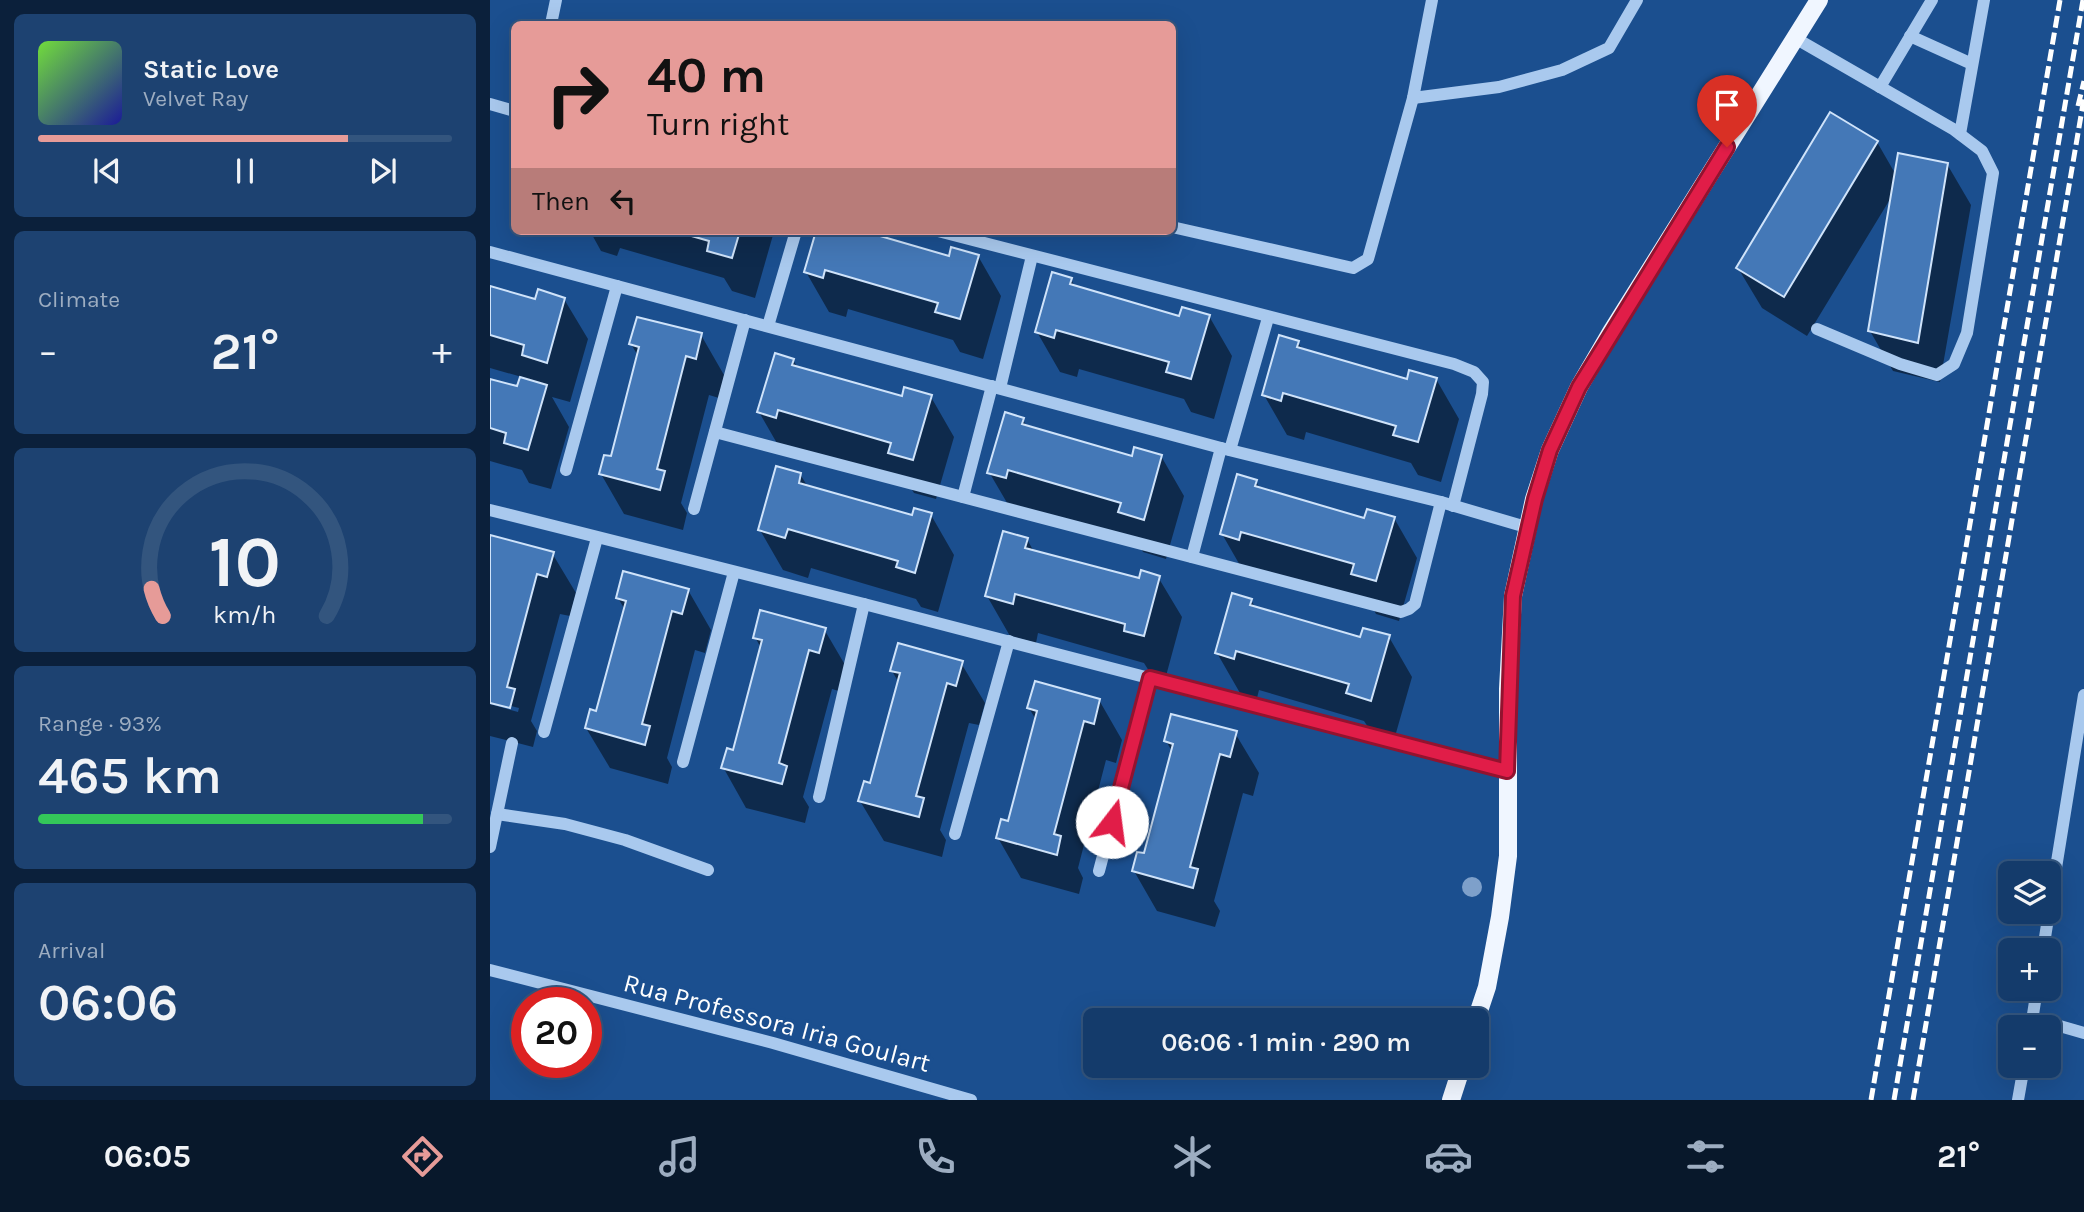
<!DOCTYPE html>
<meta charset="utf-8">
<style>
:root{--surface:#143b6b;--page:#1d4271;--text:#f1f3f6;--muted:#9dadc1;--line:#33557e;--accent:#e69b98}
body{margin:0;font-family:Karla,sans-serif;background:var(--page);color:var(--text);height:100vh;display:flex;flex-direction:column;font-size:26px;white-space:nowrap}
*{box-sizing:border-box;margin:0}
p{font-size:23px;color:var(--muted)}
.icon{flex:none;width:38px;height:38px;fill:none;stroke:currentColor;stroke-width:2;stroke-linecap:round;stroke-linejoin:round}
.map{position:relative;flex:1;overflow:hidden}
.details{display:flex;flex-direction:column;gap:14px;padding:14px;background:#0b203b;width:490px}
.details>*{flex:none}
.hud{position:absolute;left:21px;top:21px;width:665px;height:214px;border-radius:10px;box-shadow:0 7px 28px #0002,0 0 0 2px var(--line);background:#e69b98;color:#111;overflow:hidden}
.controls{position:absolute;left:1508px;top:861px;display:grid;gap:14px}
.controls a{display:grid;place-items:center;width:63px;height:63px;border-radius:10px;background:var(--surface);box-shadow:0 7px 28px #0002,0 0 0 2px var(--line);font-size:35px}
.speed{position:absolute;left:21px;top:987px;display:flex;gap:14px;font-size:35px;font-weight:700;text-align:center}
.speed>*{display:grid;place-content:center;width:91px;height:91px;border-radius:50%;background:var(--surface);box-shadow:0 7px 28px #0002,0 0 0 2px var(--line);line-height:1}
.speed .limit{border:10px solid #d22;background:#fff;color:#111}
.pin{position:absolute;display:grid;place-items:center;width:60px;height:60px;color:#fff;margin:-72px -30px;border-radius:50% 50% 50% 0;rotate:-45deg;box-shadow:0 0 7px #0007}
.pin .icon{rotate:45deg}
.me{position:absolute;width:77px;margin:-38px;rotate:15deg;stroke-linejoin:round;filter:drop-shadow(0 0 5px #0008)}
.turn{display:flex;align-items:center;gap:24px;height:147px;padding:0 21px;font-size:32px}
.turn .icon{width:91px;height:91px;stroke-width:2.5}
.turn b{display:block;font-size:49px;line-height:60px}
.then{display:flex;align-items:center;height:66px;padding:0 21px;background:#0003;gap:14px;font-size:26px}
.big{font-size:52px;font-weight:600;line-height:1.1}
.details .tile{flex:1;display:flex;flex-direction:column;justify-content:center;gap:10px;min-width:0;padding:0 24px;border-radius:10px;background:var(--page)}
.details .dial{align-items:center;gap:0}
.dial svg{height:182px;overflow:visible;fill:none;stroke:var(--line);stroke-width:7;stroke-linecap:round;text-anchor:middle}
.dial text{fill:var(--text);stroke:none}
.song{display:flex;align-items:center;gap:21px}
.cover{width:84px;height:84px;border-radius:10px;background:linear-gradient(135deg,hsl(100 70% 55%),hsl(240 70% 35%))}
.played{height:7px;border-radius:4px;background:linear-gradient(90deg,var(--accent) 75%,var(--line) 75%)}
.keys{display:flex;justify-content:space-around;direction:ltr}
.heat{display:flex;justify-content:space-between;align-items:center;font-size:38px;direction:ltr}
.charge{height:10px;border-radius:5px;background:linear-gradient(90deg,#34c759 93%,var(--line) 0)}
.trip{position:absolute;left:593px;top:1008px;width:406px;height:70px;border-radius:10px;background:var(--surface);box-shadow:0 7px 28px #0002,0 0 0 2px var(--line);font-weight:600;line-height:70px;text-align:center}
.tab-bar{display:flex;height:112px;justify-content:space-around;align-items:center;background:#08182b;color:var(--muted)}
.tab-bar .icon{width:49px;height:49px}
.tab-bar .selected{color:var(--accent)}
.tab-bar b{font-size:32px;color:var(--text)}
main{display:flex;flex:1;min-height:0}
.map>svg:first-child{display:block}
</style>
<main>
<section class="details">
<div class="tile">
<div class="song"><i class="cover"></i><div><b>Static Love</b><p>Velvet Ray</p></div></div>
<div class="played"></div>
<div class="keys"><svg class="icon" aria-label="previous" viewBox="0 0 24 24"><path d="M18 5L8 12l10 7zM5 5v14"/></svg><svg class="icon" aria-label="pause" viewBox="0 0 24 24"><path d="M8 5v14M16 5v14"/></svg><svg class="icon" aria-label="next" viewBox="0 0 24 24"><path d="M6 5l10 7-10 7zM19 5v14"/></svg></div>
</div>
<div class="tile"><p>Climate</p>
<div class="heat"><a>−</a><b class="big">21°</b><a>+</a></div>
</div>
<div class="tile dial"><svg viewBox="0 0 100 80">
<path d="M14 69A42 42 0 1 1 86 69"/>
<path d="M14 69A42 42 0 0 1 9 57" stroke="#e69b98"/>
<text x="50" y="56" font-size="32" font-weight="700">10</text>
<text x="50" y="72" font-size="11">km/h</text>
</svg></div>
<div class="tile"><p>Range · 93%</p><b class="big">465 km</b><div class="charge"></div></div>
<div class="tile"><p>Arrival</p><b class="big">06:06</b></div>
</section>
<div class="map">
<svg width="1594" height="1100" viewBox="0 0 1594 1100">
<rect width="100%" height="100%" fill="#1b4f8f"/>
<g fill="#0007">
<polygon points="1387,142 1406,175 1457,164 1481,205 1450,382 1403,371 1380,331 1402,196 1317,336 1272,308 1248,268"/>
<polygon points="100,231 280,231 283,235 265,298 242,291 234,278 130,248 127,256 111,251"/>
<polygon points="328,231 366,231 460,258 488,256 511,296 493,359 470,352 463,340 358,309 356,317 339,312 316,272"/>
<polygon points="581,279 585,287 691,318 719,316 742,356 724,419 701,412 694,399 589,369 587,377 570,372 547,332"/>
<polygon points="0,288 46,301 74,299 98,339 80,402 62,397 79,427 61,489 39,483 32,470 0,461 0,381 28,389 32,377 0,368"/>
<polygon points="211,335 234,375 229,398 219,395 191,503 197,513 193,530 134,514 111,474 122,459 148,356 141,344"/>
<polygon points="808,342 813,351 918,381 946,379 969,419 951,482 928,475 921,463 816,432 814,440 797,435 774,395"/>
<polygon points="303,360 308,368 413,399 441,397 464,437 446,499 424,493 416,480 292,452 269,412"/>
<polygon points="533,420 538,428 643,459 671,456 694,496 676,559 653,552 646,540 523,513 499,472"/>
<polygon points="310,474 318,487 423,518 441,515 464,555 448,612 431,607 426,599 321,568 318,578 293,570 270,530"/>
<polygon points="766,481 770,489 876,520 904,518 927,558 909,621 886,614 879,601 755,574 732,534"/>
<polygon points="0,537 62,553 86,593 80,616 70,614 41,721 47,731 43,747 0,736 0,704 28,712 29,708 0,701"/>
<polygon points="537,539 544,552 650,581 668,577 692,617 676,676 659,671 654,663 548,633 546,643 520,636 497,596"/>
<polygon points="198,590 221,630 215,653 205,650 177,758 182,767 178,784 120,768 96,728 107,713 135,610 128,598"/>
<polygon points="761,600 766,609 871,639 899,637 922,677 904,740 882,733 874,721 769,690 767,698 750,693 727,653"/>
<polygon points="334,629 358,670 352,692 342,689 313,797 319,807 315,823 256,808 233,767 244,752 272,650 265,637"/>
<polygon points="471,663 495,703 489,725 479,723 450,830 456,840 452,857 394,841 370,801 382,785 409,683 402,671"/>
<polygon points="609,700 632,740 626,763 616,760 588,868 593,878 589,894 531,878 508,838 519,823 546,720 539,708"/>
<polygon points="745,733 769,773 763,796 753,793 724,901 730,911 725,927 667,911 644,871 655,856 683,753 676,741"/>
</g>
<g fill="#4478b7" stroke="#cfe3fa" stroke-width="2">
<polygon points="1340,112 1388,141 1294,297 1246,268"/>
<polygon points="1408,153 1458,163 1428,343 1378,331"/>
<polygon points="184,231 250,231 242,258 217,251 219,241"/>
<polygon points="326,231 373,231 459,256 461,247 489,255 470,319 445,312 448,303 335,270 333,278 314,272"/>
<polygon points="562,272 582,278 580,284 689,316 692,307 720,315 701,379 676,372 679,362 566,330 564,338 545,332"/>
<polygon points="0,286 45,299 48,289 75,298 57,363 32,355 34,345 0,335"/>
<polygon points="147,317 212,333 206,359 196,356 167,469 175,471 170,490 109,474 114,455 121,456 149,347 139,344"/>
<polygon points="789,335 809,341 807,347 917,379 919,370 947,378 928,442 903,435 906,426 793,393 791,401 772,395"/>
<polygon points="285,353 304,359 302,365 412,396 414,387 442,395 423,460 398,453 401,443 288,410 286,418 267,412"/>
<polygon points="30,377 57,385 38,450 14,443 16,433 0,428 0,379 27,386"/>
<polygon points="515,412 534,418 532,424 642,456 644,447 672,455 654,520 628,512 631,503 518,470 516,478 497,473"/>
<polygon points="286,466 311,473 309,483 422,515 424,508 442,513 425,573 406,567 408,561 298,529 295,538 268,530"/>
<polygon points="747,474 767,480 765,486 874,518 877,509 905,517 886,581 861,574 864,564 751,532 749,540 730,534"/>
<polygon points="513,531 538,538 535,548 649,578 651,570 670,576 654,636 634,631 635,624 525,594 523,604 495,596"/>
<polygon points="0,535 64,552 57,577 47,574 17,687 25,689 20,708 0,703"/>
<polygon points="133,571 199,589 192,614 182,611 152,724 160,726 155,745 95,728 100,709 106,711 136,601 126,598"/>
<polygon points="742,593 762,599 760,605 870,637 873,628 900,635 881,701 856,693 859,684 746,651 744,659 725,653"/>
<polygon points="270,610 336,628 329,653 319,650 289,763 297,766 292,784 231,768 237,748 243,750 272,640 263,638"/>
<polygon points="408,643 473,661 466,686 457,683 426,796 434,798 429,817 368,801 374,781 380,783 410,673 400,671"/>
<polygon points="545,681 610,699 604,724 594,721 564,834 571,836 567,855 506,838 511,819 518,821 547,711 537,708"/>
<polygon points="681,714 747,731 740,757 730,754 700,867 708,869 703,888 642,871 647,852 654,853 683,744 674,741"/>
</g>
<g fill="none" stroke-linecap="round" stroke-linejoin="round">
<g stroke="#a9c9ee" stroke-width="12">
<polyline points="61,24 66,0"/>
<polyline points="1420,36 1482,64"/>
<polyline points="1305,38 1463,129 1492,151 1503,173 1477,333 1464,364 1447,375 1410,364 1327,329"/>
<polyline points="1390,87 1442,0"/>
<polyline points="923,98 1009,87 1072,70 1119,48 1147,0"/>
<polyline points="0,104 24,111"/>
<polyline points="1470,134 1494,0"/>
<polyline points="682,227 863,268 878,259 923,98 942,0"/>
<polyline points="448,231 964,364 984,372 993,382 992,394 963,506"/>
<polyline points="0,252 731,448 951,502 1039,528"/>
<polyline points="278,326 306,231"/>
<polyline points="510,388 542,256"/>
<polyline points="225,432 911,612 919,609 925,604 951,502"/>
<polyline points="740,450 778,318"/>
<polyline points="76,470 127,286"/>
<polyline points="473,497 502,386"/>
<polyline points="204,509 255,320"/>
<polyline points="0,510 374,604 1017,771"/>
<polyline points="702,557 731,448"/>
<polyline points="54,732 107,538"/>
<polyline points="193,762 244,572"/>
<polyline points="329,797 374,604"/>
<polyline points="7,814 75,824 135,840 218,870"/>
<polyline points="465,834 519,641"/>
<polyline points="0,847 22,743"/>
<polyline points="609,871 660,678"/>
<polyline points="1559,911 1594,695"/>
<polyline points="1553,950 1559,912"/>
<polyline points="0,970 283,1043 481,1100"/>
<polyline points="1542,1018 1594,1033"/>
<polyline points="1541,1027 1547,989"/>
<polyline points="1528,1100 1534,1066"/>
</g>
<g stroke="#f0f6ff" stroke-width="18">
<polyline points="986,1020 997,987 1010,917 1018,856 1018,689 1023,596 1044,499 1060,450 1089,387 1121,332 1329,0"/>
<polyline points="961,1100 972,1066"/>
</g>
<g stroke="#fff" stroke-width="5" stroke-dasharray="12 5" stroke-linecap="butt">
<polyline points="1588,106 1594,81"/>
<polyline points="1381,1100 1570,0"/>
<polyline points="1404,1100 1593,0"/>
<polyline points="1423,1100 1594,98"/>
</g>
</g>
<circle fill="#7ea0ca" cx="982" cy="887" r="10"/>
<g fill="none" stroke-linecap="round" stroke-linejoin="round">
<defs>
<polyline id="route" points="622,822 660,678 1017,771 1023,596 1045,499 1060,450 1089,387 1237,147"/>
</defs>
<use href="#route" stroke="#92132f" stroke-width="18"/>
<use href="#route" stroke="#e11d48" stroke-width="12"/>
</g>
<g text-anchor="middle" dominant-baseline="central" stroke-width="7" stroke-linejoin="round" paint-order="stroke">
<g font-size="26" fill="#fff" stroke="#1b4f8f">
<text transform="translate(287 1023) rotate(15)">Rua Professora Iria Goulart</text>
</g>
</g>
</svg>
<div class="controls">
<a><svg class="icon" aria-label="layers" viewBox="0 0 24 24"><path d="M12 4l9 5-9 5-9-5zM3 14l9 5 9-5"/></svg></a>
<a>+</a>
<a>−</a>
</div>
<div class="speed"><div class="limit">20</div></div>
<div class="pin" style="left:1237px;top:147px;background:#d93025"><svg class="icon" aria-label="arrive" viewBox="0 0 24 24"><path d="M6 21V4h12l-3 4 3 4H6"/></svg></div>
<svg class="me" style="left:622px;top:822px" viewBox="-20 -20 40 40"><circle r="19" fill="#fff"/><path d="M0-13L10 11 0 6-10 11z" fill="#e11d48"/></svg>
<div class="trip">06:06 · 1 min · 290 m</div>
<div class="hud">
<div class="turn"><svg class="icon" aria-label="right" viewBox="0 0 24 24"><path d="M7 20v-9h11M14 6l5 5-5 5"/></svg><div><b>40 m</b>Turn right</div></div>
<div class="then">Then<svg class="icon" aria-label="left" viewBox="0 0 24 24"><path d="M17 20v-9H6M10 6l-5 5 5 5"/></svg></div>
</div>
</div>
</main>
<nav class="tab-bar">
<b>06:05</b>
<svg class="icon selected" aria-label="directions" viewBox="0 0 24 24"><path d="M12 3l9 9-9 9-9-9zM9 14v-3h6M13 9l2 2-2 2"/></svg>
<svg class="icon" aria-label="music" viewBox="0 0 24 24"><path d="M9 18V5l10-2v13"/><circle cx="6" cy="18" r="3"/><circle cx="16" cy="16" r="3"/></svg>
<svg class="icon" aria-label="phone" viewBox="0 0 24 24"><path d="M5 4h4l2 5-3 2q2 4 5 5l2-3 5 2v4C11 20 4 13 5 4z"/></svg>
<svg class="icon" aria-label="climate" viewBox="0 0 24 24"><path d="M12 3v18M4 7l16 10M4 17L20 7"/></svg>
<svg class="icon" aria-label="car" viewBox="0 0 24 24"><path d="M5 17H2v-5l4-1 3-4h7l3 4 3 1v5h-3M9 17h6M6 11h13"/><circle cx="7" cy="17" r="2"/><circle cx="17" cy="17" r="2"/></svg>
<svg class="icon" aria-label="filters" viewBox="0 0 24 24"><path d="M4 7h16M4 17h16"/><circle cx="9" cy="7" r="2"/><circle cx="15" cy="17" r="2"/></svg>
<b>21°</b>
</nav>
